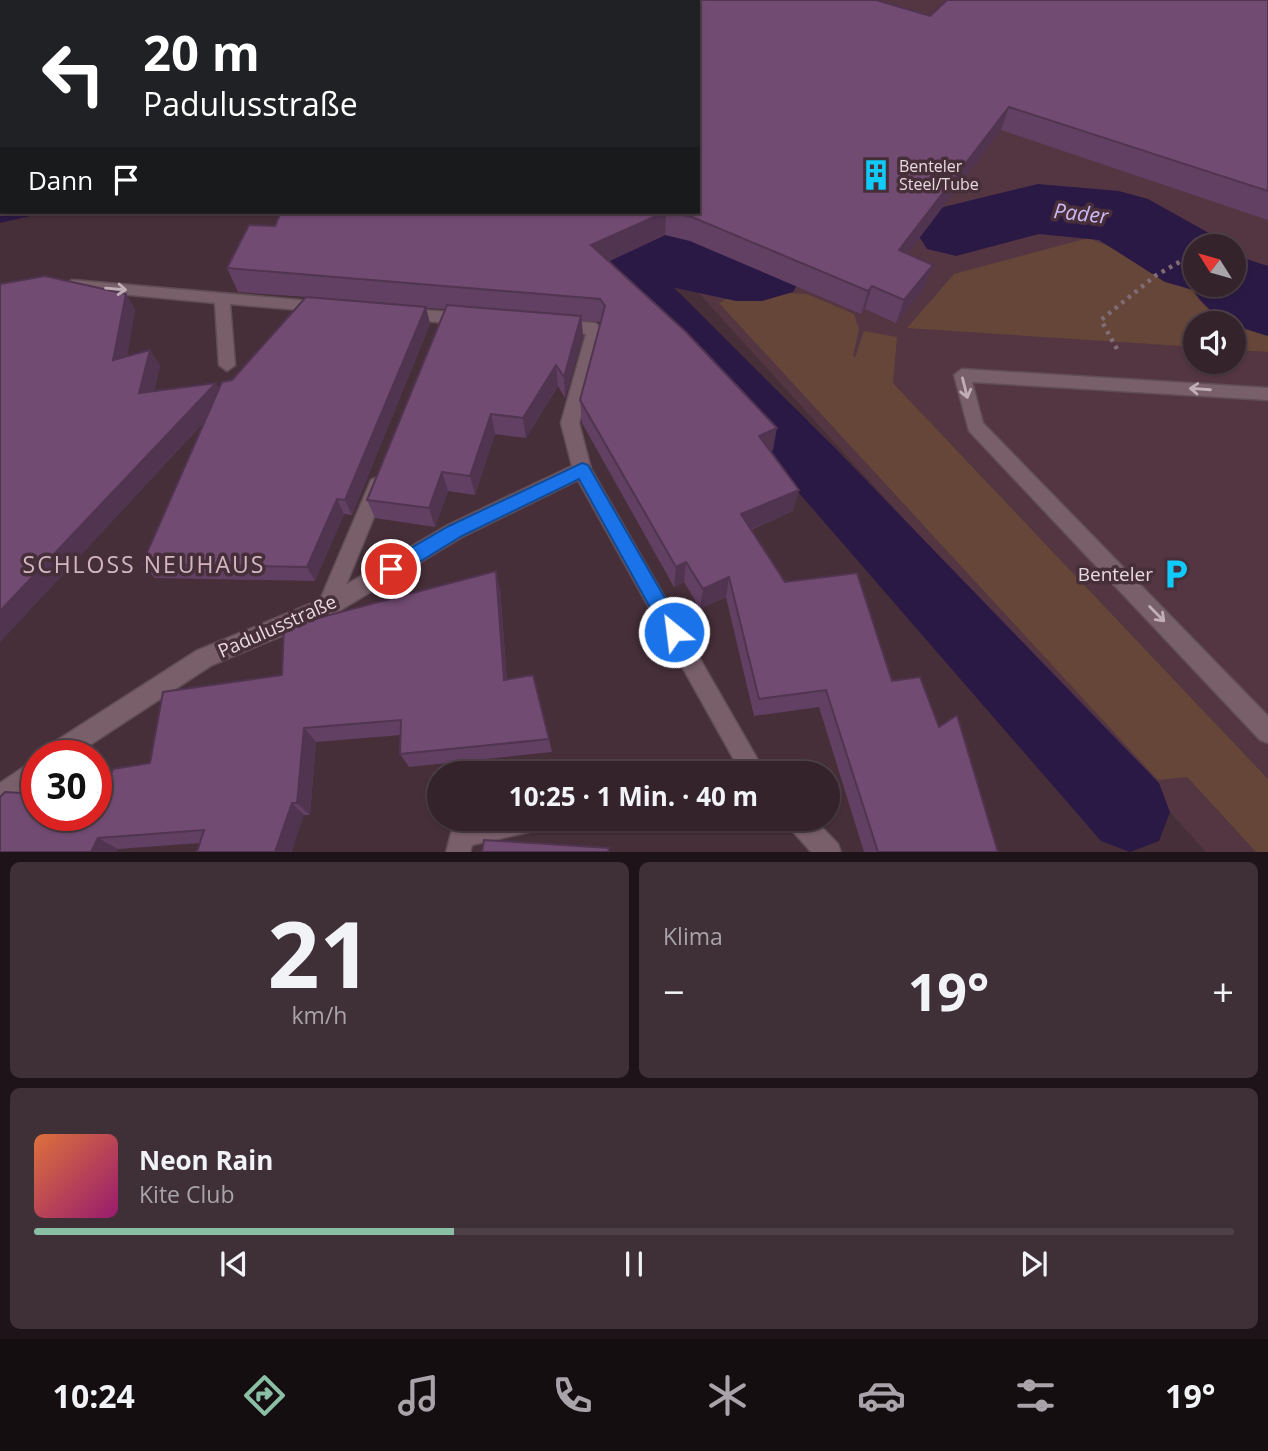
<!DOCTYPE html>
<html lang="de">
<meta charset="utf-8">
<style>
:root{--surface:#34232b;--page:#3f2f37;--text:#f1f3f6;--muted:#a9a4a9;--line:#4e4047;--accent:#8abfa5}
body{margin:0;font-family:"Open Sans",sans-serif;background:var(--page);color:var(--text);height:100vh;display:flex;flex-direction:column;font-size:26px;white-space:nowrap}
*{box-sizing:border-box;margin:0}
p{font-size:23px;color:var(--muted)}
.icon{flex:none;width:38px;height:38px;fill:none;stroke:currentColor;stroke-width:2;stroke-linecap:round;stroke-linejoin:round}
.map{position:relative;height:852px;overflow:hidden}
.drawer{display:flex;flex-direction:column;gap:10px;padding:10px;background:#1d1318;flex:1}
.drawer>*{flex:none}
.guide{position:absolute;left:0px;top:0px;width:700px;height:214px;box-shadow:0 2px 5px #0004,0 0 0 2px var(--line);background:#202124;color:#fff;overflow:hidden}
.needle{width:46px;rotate:307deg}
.buttons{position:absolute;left:1183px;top:234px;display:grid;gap:14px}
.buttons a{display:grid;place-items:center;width:63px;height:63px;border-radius:50%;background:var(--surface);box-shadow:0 2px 5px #0004,0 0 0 2px var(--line);font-size:35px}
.speed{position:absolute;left:21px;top:740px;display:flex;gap:14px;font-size:35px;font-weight:700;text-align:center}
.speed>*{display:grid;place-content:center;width:91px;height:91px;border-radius:50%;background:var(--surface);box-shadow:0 2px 5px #0004,0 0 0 2px var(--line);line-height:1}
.speed .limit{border:10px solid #d22;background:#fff;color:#111}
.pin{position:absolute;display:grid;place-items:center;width:60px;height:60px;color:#fff;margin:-30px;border:4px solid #fff;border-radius:50%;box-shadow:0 2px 7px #0007}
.me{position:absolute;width:77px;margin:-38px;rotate:331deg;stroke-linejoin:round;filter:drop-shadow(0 0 5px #0008)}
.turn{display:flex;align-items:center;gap:24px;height:147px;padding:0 28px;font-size:32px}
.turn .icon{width:91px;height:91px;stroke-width:2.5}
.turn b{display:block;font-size:49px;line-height:60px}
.then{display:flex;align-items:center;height:66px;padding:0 28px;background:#0003;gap:14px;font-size:26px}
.big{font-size:52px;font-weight:700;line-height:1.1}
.drawer .tile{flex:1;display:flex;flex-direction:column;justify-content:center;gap:10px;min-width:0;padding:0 24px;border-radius:10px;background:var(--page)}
.drawer .dial{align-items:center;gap:0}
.dial b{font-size:91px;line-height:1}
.song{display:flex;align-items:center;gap:21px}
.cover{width:84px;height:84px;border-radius:10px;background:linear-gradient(135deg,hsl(20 70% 55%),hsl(320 70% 35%))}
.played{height:7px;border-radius:4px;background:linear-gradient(90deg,var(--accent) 35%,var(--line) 35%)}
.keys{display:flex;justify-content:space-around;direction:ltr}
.heat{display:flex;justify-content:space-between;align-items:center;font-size:38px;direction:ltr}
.drawer .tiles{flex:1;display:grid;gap:10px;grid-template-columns:1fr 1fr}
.tile:last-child{grid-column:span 2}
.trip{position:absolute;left:427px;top:761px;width:413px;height:70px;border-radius:35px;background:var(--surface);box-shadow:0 2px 5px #0004,0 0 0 2px var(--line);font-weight:700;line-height:70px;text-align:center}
.tab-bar{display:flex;height:112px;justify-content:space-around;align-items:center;background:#150e11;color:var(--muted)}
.tab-bar .icon{width:49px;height:49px}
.tab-bar .on{color:var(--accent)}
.tab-bar b{font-size:32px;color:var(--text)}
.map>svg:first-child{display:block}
</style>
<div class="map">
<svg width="1268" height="853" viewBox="0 0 1268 853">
<rect width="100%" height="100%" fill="#462f39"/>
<path fill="#543643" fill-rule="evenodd" d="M59,0H1268V330L1175,273L908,327L1195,347V362H1234V350L1268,352V779L893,383L855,358L763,315L1256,852H1206L666,257L618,212H698V2H54ZM1195,247H1234V285H1195Z"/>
<g fill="#654639">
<polygon points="1088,238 1175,273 1268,330 1268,352 1234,350 1234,324 1195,324 1195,347 907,328 954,274"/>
<polygon points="741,291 807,294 854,314 859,329 853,355 855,358 864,331 897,337 893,383 1268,779 1268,852 1256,852 1187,777 1158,780 719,303"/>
</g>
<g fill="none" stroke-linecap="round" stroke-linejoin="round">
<polygon fill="#2b1945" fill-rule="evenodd" points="604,231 622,236 836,449 1159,783 1170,812 1159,841 1130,852 1101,841 792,485 586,258 579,247 586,236"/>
<g fill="#2b1945" fill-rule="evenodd">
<polygon points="0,0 66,0 2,2 2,7"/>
<polygon points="0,175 2,212 33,212 30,216 0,223"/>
<path d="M1038,184L1119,191L1148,199L1225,242L1228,247H1195V285H1234V255L1268,266V336C1237,327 1210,318 1193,290L1165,282L1099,240L1039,234L956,256L927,249L915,230L927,211Z"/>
<polygon points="535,212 620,212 631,224 736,243 762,243 793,252 805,272 793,292 762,301 736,301 574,266"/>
</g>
<defs>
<g id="service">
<polygon points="0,43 2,43 0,50"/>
<polygon points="2,117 2,125 0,126 0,118"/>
<polygon points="962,369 1268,388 1268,400 972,382 983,423 1268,716 1268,743 1260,740 969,431 954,375"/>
<polygon points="378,477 385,480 387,485 337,607 334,614 327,616 320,614 317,607 369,485 371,480"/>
</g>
<g id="minor">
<polygon points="72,280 323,302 331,307 323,312 230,304 235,365 227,371 219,365 215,303 67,289 64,285"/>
<polygon points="407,309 463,313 471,319 463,325 401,318 399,314"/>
<polygon points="560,320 595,323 603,329 579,423 591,469 766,774 742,774 578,480 462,537 334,614 212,665 73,756 42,756 45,748 196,651 320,600 448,525 572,466 561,423 586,334 554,330 552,326"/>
<polygon points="37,758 37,784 0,810 0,783"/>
<polygon points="480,819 545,819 541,827 533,831 472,845 470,853 446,853 453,826"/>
<polygon points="785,819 814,819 838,844 841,853 812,853 789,827"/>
</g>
</defs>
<use href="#service" stroke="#614d55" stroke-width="3"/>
<use href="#minor" stroke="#614d55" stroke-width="3"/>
<g stroke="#806c74" stroke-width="4.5" stroke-dasharray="3.5 5" stroke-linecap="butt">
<polyline points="1206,247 1220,239"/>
<polyline points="1117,349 1101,320 1155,276 1195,253"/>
</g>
<use href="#service" fill="#795f6a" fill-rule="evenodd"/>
<use href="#minor" fill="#795f6a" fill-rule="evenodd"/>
</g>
<g fill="#624063">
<polygon points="1268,0 1268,220 1001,130 907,254 924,288 896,323 865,309 861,314 690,241 665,235 609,261 773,450 771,451 799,490 793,511 751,530 785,582 892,681 939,727 998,852 864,852 819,707 754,716 726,597 700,609 684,582 674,587 582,423 580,400 601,322 582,321 583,336 565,398 558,386 526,438 495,434 475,495 448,491 435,527 375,518 367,500 445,309 426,308 430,324 352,515 344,514 315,581 155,578 142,564 205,421 0,642 126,294 135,310 127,356 150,350 160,366 154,391 219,388 232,380 306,297 238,292 227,268 275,226 281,212 698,212 698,2 930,16"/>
<polygon points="500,588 507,680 549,739 552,752 409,767 400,754 401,735 316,742 310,815 304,815 200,843 118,849 116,852 0,852 102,798 150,763 282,675"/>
</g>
<g fill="#503450">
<polygon points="1009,107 1001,130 892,274 899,250"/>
<polygon points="666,212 665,235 593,269 591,245"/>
<polygon points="933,265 924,288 896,323 904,300"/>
<polygon points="872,286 865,309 861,314 868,291"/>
<polygon points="126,294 135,310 124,376 113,360"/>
<polygon points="426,307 430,324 352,515 345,500"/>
<polygon points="581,316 583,336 565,398 564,377"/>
<polygon points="150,350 160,366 149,409 139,393"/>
<polygon points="556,365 558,386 526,438 523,418"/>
<polygon points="216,383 225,399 0,642 0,611"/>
<polygon points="491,414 495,434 475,495 470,476"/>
<polygon points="777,428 773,450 755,458 759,436"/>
<polygon points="442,472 448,491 435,527 429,508"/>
<polygon points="799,490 793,511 737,535 741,514"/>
<polygon points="337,499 344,514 315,581 307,567"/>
<polygon points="686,562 684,582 674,587 676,567"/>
<polygon points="496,571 500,588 508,695 504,680"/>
<polygon points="729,577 726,597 700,609 703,589"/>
<polygon points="304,728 316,742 310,815 297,803"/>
<polygon points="292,803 304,815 292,852 275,852"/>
<polygon points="98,838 118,849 116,852 91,852"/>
</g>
<g fill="#724b73" stroke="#503450" stroke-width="2">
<polygon points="164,0 876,0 930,16 947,0 1268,0 1268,191 1009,107 899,250 933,265 904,300 872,286 868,291 692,217 668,212 698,212 698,2 163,2"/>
<polygon points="281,212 665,212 591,245 686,332 777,428 759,436 799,490 741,514 785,582 857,573 892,681 920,677 939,727 957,715 998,852 878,852 826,690 759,699 729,577 703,589 686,562 676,567 580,400 605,306 600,299 227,268 249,225 275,226"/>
<polygon points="45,276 126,294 113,360 150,350 139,393 216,383 0,611 0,284"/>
<polygon points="306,297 426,307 345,500 337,499 307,567 142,564 222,382 232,380"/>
<polygon points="447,305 581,316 564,377 556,365 523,418 491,414 470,476 442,472 429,508 367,500"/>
<polygon points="496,571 504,680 533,675 549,739 400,754 401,720 304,728 297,803 292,803 275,852 197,852 204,830 98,838 91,852 0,852 0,797 5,792 37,794 37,816 96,816 96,798 102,798 113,769 150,763 163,692 282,675 284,627"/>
<polygon points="484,840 609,848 608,852 482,852"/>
</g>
<defs><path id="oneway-shaft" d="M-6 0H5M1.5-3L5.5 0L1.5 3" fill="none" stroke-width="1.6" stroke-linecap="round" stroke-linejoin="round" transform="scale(1.75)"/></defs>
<g stroke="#c1aeb6">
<use href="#oneway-shaft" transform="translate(116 289) rotate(5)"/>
<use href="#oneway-shaft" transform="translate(965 388) rotate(76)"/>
<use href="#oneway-shaft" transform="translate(1200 389) rotate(-176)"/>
<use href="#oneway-shaft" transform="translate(1157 614) rotate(45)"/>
</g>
<polygon fill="#1a73e8" stroke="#114b97" stroke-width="2" points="582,463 588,465 681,626 683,632 681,638 674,641 667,638 579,479 462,536 398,575 391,577 385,575 382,569 385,563 449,526"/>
<defs>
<symbol id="building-bare" viewBox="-9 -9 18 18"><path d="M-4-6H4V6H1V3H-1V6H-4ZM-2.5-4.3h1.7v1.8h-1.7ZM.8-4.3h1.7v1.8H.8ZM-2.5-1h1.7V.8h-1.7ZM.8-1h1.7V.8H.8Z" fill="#10cafa" stroke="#462f39" stroke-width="2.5" paint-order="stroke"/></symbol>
<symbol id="parking-bare" viewBox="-9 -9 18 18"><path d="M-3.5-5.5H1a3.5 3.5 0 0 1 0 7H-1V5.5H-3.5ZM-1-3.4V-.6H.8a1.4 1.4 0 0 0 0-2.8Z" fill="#10cafa" stroke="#462f39" stroke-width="2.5" paint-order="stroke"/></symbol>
</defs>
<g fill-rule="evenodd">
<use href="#building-bare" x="854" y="153" width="44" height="44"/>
<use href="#parking-bare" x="1154" y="552" width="44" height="44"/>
</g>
<g text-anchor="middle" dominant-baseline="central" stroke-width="7" stroke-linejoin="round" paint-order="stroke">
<g font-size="16" fill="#e8d9df" stroke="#462f39" text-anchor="start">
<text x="899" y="166">Benteler<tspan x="899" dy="18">Steel/Tube</tspan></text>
</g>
<g font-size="19" fill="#e8d9df" stroke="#462f39" text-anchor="end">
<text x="1153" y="574">Benteler</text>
</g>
<g font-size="19" fill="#e8d9df" stroke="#462f39">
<text transform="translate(277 626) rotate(-24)">Padulusstraße</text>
</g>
<g font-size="21" font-style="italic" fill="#cdb8f6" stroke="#462f39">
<text transform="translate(1081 213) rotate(6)">Pader</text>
</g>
<g font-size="23" letter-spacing="2" fill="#d3b6c2" stroke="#462f39">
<text x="144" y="564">SCHLOSS NEUHAUS</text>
</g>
</g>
</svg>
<div class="buttons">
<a><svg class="needle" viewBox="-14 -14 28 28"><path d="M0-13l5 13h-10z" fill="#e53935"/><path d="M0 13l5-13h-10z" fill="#a9a4a9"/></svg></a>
<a><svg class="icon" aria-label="sound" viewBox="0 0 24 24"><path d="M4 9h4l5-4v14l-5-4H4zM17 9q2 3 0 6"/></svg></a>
</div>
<div class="speed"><div class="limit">30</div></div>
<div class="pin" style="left:391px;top:569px;background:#d93025"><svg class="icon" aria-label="arrive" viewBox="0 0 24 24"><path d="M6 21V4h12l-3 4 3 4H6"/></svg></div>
<svg class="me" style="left:674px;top:632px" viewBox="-20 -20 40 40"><circle r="17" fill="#1a73e8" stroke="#fff" stroke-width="3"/><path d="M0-11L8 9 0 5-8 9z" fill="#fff"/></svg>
<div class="trip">10:25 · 1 Min. · 40 m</div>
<div class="guide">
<div class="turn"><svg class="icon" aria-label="left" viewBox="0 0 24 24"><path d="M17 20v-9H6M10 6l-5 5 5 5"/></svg><div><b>20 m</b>Padulusstraße</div></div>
<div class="then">Dann<svg class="icon" aria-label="arrive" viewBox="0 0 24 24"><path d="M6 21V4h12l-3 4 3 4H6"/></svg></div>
</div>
</div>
<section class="drawer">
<div class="tiles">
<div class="tile dial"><b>21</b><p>km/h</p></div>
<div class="tile"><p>Klima</p>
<div class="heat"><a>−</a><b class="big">19°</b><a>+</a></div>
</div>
<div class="tile">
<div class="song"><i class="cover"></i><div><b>Neon Rain</b><p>Kite Club</p></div></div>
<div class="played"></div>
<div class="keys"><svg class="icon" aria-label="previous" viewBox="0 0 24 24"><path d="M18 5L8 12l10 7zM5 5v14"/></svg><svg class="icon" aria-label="pause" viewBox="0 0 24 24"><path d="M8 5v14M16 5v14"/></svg><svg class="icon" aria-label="next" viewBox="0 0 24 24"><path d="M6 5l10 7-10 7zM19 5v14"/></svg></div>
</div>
</div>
</section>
<nav class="tab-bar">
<b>10:24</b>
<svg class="icon on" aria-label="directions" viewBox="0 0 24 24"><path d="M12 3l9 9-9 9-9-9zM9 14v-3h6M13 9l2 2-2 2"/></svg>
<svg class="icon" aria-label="music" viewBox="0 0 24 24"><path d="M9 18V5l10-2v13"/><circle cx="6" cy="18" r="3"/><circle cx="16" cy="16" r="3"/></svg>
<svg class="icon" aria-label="phone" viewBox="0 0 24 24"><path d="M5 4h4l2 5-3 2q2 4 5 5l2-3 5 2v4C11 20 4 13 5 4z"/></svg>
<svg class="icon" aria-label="climate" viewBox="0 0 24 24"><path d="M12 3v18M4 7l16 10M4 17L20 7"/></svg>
<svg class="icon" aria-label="car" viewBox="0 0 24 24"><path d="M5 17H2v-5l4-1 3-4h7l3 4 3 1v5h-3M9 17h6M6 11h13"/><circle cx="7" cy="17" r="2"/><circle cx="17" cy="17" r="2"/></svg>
<svg class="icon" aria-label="filters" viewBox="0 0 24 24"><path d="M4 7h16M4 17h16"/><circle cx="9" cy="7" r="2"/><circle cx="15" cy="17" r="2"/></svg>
<b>19°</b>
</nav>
